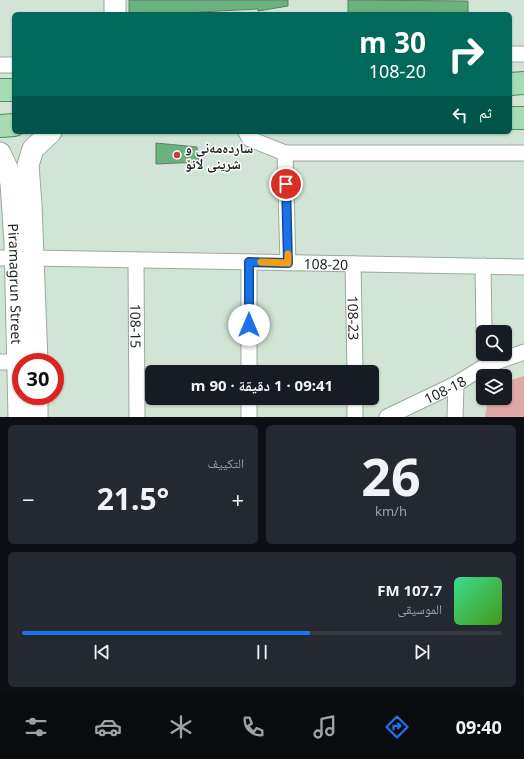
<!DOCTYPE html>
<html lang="ar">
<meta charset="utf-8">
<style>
:root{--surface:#171b24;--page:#242831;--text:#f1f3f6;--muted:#9ea1a6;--line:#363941;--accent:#1a73e8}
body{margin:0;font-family:"Noto Sans","Noto Naskh Arabic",sans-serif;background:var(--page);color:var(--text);direction:rtl;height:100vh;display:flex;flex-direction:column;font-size:15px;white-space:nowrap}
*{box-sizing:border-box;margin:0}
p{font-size:13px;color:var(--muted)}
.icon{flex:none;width:22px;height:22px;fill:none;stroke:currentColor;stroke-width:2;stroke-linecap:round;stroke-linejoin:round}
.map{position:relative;height:417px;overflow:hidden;direction:ltr}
.drawer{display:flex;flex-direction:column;gap:8px;padding:8px;background:#0d0f14;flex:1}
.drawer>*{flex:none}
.top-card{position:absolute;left:12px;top:12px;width:500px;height:122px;border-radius:6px;box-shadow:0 1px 3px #0004;direction:rtl;background:#00695c;color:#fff;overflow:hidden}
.controls{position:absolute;left:476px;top:325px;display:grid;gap:8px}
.controls a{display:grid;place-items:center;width:36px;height:36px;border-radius:6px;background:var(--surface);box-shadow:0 1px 3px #0004;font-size:20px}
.speed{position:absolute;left:12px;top:353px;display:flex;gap:8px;font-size:20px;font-weight:700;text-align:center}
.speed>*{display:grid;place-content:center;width:52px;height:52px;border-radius:50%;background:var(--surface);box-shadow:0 1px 3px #0004;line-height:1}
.speed .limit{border:6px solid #d22;background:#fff;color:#111}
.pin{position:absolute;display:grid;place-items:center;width:34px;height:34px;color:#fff;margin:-17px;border:2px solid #fff;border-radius:50%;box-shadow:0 1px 4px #0007}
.me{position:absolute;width:44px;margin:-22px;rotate:0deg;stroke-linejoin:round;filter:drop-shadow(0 0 3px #0008)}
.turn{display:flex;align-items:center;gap:14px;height:84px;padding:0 20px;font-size:18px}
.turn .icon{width:52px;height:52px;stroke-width:2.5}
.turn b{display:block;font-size:28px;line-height:34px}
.then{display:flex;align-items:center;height:38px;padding:0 20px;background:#0003;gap:8px;font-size:15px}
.big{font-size:30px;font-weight:700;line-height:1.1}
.drawer .tile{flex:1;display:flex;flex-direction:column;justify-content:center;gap:6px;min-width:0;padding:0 14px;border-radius:6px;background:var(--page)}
.drawer .dial{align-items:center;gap:0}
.dial b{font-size:52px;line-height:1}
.song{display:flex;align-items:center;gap:12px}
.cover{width:48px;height:48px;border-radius:6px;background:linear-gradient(135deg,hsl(150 70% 55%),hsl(100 70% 35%))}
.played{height:4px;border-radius:2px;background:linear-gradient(90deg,var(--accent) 60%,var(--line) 60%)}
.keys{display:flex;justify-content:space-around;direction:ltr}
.heat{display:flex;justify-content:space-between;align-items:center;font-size:22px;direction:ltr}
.drawer .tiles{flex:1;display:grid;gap:8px;grid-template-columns:1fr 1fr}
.tile:last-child{grid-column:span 2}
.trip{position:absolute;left:145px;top:365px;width:234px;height:40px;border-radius:6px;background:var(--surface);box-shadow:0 1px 3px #0004;font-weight:700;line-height:40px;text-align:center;direction:rtl}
.menu{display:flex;height:64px;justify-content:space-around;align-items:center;background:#090b0e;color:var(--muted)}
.menu .icon{width:28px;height:28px}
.menu .selected{color:var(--accent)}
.menu b{font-size:18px;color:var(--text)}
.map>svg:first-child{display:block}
</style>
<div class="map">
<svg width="524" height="417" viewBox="0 0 524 417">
<rect width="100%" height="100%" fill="#d2e4d6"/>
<polygon fill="#e0a8a7" points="524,376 524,417 485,417 488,398 505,398 505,382"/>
<g fill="#6ab37f" stroke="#69796d">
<polygon points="129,0 288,0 288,6 258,11 258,9 200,12 200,14 129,14"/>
<polygon points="348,0 468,1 468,14 348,14"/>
<polygon points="156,143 197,147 199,162 156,164"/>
</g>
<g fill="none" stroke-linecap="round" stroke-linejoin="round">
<defs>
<g id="street">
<polyline points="510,54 524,54"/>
<polyline points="0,65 14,65"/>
<polyline points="246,132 250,139 285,153 524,153"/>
<polyline points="285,153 288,263"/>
<polyline points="0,258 15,258"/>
<path id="s1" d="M32,258L524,267"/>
<path id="s2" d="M136,260L137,417"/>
<path id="s3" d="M353,264L355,372"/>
<polyline points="483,266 484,332"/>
<polyline points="0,362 18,362"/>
<polyline points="249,372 249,262"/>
<polyline points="355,398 355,417"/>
<polyline points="249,417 249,398"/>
<path id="s4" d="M387,417L456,384L485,366L524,352"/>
<polyline points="455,417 456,384"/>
</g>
<g id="secondary">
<polyline points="115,0 115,14"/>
<path id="s5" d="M0,153L7,168L11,183L15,242L19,417"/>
<polyline points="37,362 31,205 28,165 33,149 51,132"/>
<polyline points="37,396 37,417"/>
</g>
<g id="primary">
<polyline points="510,84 524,83"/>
<polyline points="0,90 14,90"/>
<polyline points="510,118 524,118"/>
<polyline points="0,126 14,125"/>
</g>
</defs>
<use href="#street" stroke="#99aa9c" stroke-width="17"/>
<use href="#secondary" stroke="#99aa9c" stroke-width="23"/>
<use href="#primary" stroke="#4e8b61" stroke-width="24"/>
<use href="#street" stroke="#fff" stroke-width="15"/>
<use href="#secondary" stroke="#fff" stroke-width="21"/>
<use href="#primary" stroke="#a6dbb6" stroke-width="22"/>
</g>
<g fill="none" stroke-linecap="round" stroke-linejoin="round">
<defs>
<polyline id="route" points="249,325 249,262 288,263 286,184"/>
</defs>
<use href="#route" stroke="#114b97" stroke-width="10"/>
<use href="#route" stroke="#1a73e8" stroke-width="7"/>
<polyline stroke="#f59e0b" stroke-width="7" points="261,262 288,263 288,254"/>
</g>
<circle fill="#cb3b48" stroke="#fff" stroke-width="1.5" cx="177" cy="155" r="4"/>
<g text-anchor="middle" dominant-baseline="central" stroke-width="3" stroke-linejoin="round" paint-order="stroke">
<g font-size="14" font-weight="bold" fill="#1b221d" stroke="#fff" text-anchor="start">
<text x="185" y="147">ساردەمەنی و<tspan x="185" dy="16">شرینی لانۆ</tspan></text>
</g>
<g font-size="14" fill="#1b221d" stroke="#fff">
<text stroke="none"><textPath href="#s1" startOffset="294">108-20</textPath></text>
<text stroke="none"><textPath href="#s5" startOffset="133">Piramagrun Street</textPath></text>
<text stroke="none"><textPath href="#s3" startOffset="54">108-23</textPath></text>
<text stroke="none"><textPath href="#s2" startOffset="66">108-15</textPath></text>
<text stroke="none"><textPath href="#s4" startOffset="64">108-18</textPath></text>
</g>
</g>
</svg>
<div class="controls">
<a><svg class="icon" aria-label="search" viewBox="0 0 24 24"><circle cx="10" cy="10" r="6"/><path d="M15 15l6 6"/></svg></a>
<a><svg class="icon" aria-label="layers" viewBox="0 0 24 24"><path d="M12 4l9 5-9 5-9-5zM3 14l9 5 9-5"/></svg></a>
</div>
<div class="speed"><div class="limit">30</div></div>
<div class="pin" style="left:286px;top:184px;background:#d93025"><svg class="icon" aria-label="arrive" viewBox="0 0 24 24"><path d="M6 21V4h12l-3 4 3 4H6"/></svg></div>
<svg class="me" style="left:249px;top:325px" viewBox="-20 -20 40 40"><circle r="19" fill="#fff"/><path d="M0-13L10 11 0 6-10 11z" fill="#1a73e8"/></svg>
<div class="trip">09:41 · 1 دقيقة · 90 m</div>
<div class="top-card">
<div class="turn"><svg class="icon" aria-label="right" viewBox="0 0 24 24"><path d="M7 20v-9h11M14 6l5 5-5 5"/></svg><div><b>30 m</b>108-20</div></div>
<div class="then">ثم<svg class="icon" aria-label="left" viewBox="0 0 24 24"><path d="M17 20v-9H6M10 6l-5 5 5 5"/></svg></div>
</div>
</div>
<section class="drawer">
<div class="tiles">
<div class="tile dial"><b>26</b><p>km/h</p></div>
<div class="tile"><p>التكييف</p>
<div class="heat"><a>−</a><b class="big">21.5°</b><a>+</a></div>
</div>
<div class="tile">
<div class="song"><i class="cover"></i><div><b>107.7 FM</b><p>الموسيقى</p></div></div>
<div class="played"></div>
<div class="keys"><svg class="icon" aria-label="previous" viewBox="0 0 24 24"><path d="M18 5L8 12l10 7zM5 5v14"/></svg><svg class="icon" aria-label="pause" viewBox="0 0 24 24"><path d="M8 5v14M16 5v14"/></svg><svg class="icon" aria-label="next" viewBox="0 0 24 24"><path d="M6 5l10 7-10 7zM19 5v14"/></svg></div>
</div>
</div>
</section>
<nav class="menu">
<b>09:40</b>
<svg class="icon selected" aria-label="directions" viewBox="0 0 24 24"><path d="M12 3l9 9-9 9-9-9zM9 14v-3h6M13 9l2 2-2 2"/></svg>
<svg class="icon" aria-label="music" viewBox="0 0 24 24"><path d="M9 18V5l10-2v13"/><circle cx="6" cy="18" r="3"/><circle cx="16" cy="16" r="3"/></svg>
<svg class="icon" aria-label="phone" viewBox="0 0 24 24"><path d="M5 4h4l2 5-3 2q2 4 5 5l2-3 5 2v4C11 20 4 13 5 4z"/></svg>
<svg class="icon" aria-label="climate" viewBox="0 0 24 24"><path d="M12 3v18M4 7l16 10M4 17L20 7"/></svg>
<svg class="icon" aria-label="car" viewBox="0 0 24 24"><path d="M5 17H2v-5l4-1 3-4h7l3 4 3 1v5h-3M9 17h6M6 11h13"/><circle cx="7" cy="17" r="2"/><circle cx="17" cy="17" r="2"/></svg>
<svg class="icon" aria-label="filters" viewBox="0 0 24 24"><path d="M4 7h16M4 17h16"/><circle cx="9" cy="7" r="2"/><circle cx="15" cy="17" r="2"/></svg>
</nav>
